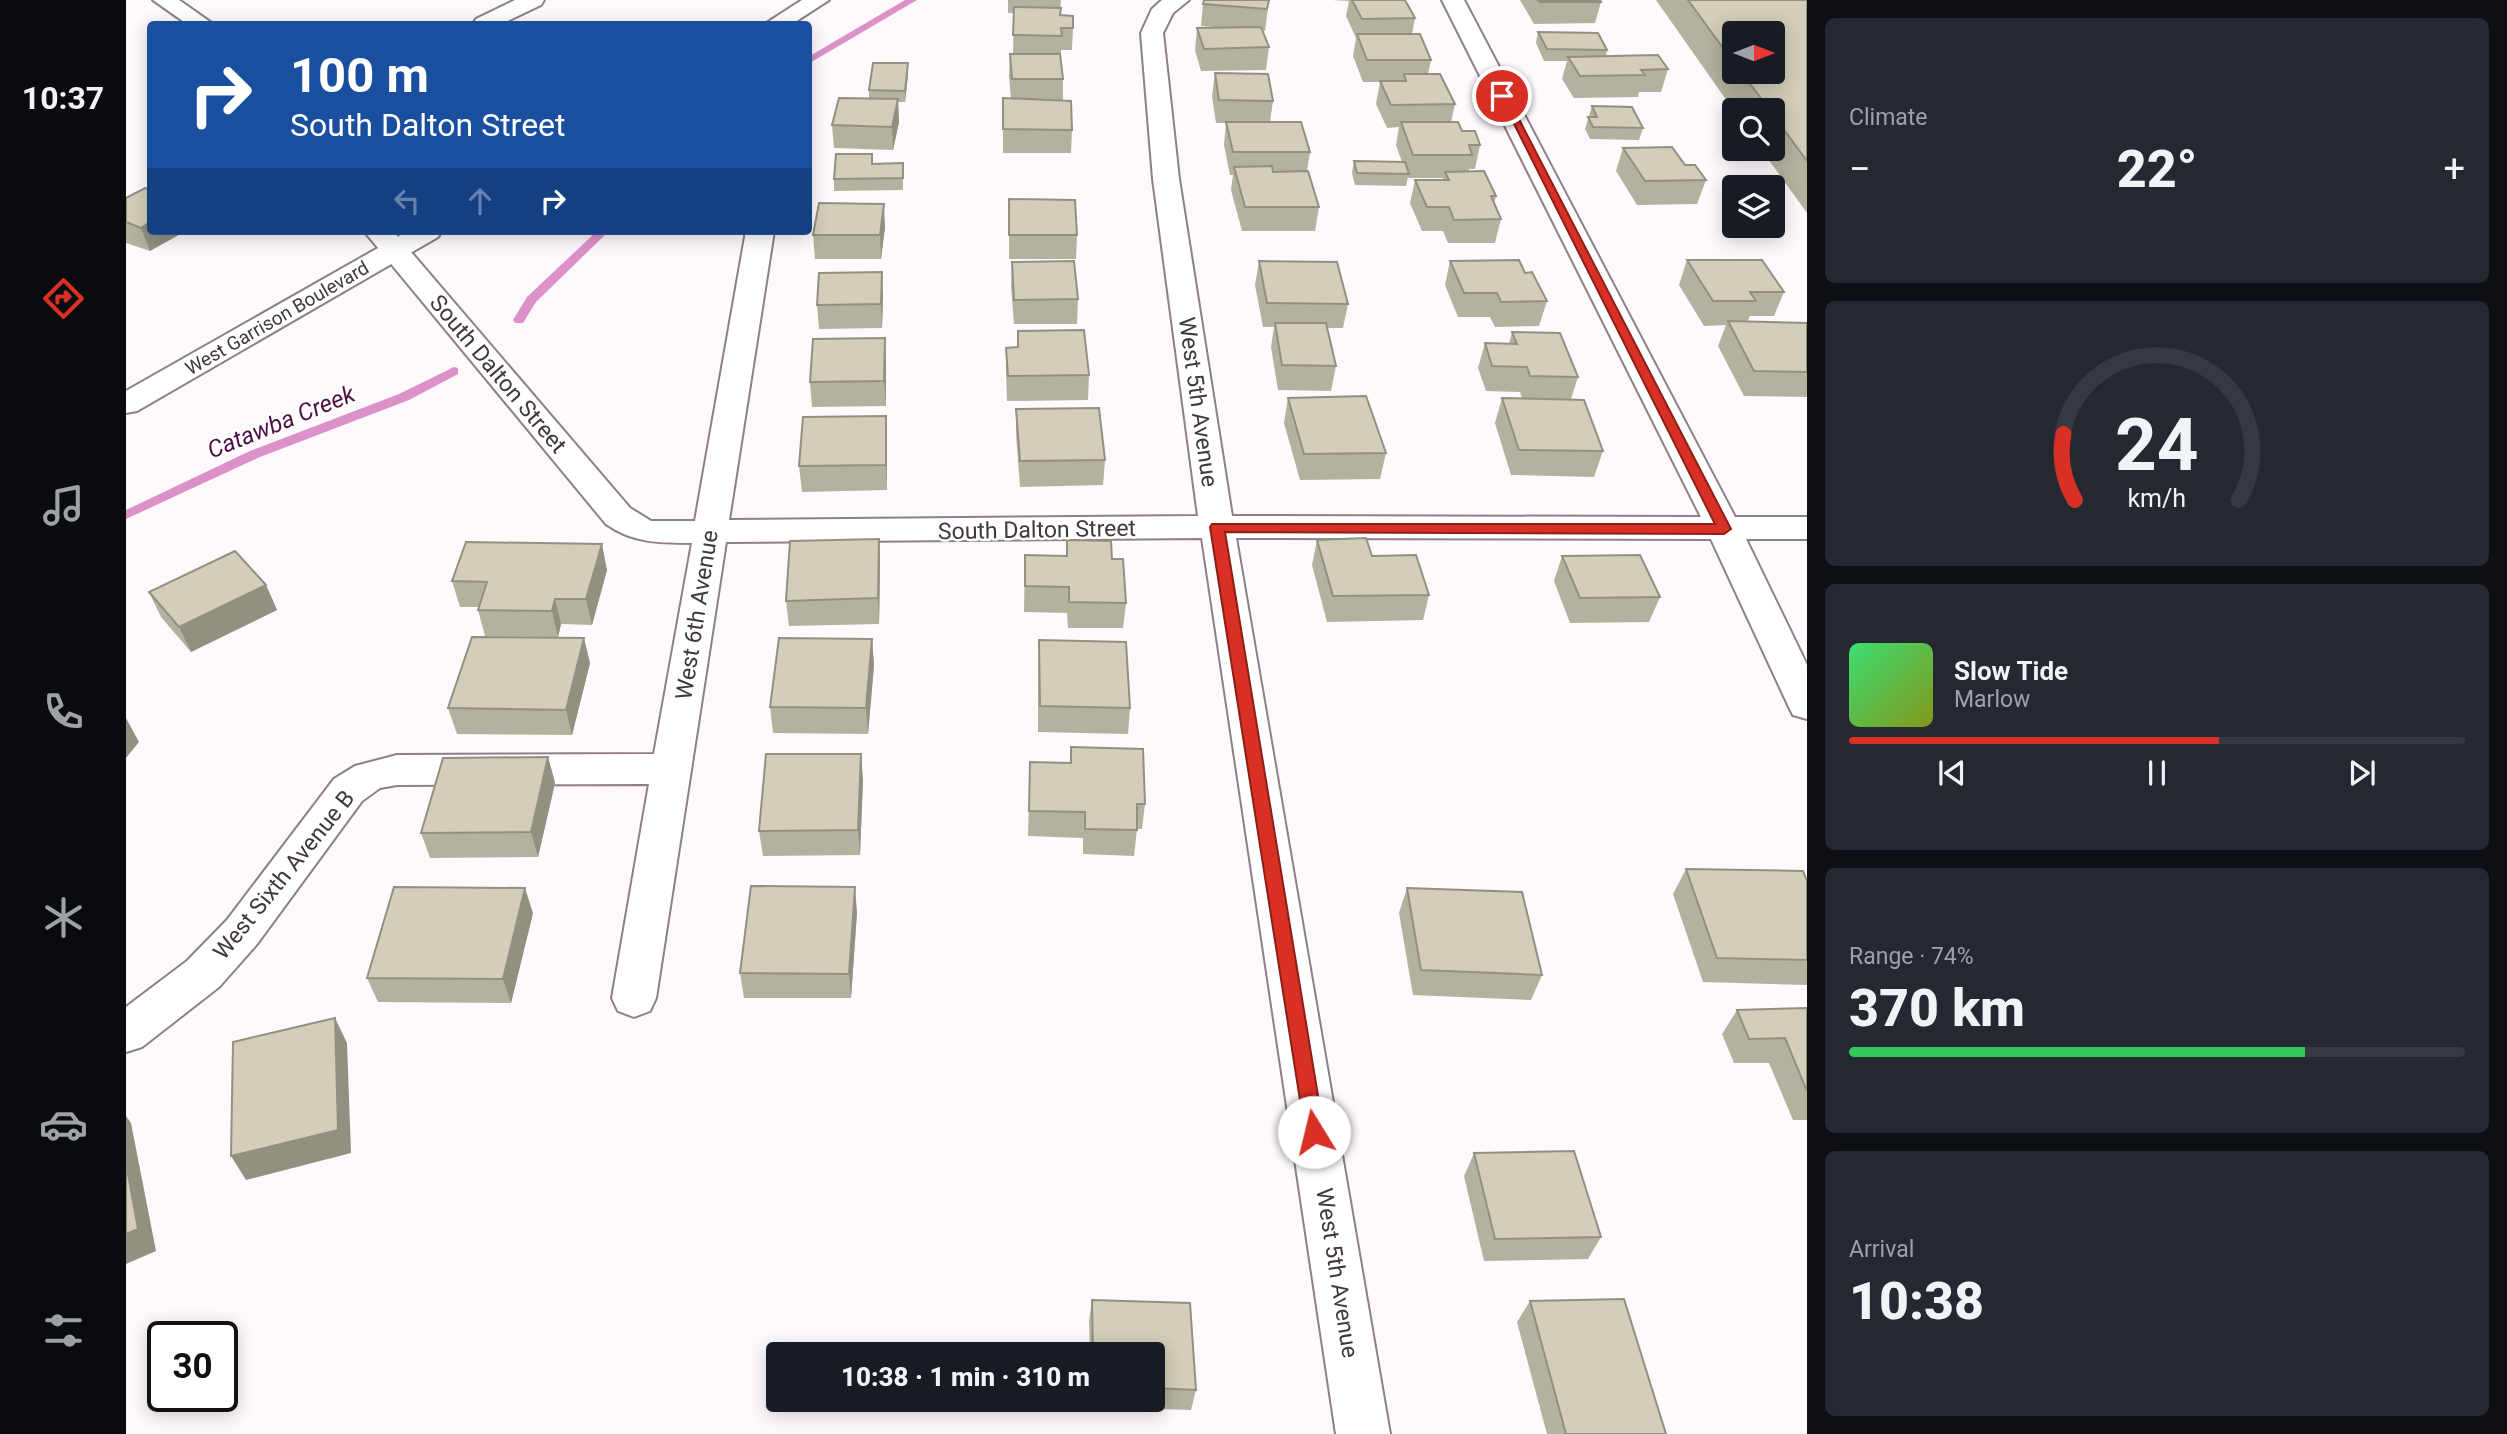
<!DOCTYPE html>
<meta charset="utf-8">
<style>
:root{--surface:#171b24;--page:#242831;--text:#f1f3f6;--muted:#9ea1a6;--line:#363941;--accent:#d93025}
body{margin:0;font-family:Roboto,sans-serif;background:var(--page);color:var(--text);height:100vh;display:flex;flex-direction:column;font-size:26px;white-space:nowrap}
*{box-sizing:border-box;margin:0}
p{font-size:23px;color:var(--muted)}
.icon{flex:none;width:38px;height:38px;fill:none;stroke:currentColor;stroke-width:2;stroke-linecap:round;stroke-linejoin:round}
.map{position:relative;flex:1;overflow:hidden}
.panel{display:flex;flex-direction:column;gap:18px;padding:18px;background:#0d0f14;width:700px}
.panel>*{flex:none}
.guide{position:absolute;left:21px;top:21px;width:665px;height:214px;border-radius:7px;box-shadow:0 4px 18px #0003;background:#1a4fa0;color:#fff;overflow:hidden}
.needle{width:46px;rotate:90deg}
.tools{position:absolute;left:1596px;top:21px;display:grid;gap:14px}
.tools a{display:grid;place-items:center;width:63px;height:63px;border-radius:7px;background:var(--surface);box-shadow:0 4px 18px #0003;font-size:35px}
.speed{position:absolute;left:21px;top:1321px;display:flex;gap:14px;font-size:35px;font-weight:700;text-align:center}
.speed>*{display:grid;place-content:center;width:91px;height:91px;border-radius:50%;background:var(--surface);box-shadow:0 4px 18px #0003;line-height:1}
.speed .limit{border:4px solid #111;border-radius:10px;background:#fff;color:#111}
.pin{position:absolute;display:grid;place-items:center;width:60px;height:60px;color:#fff;margin:-30px;border:4px solid #fff;border-radius:50%;box-shadow:0 2px 7px #0007}
.me{position:absolute;width:77px;margin:-38px;rotate:351deg;stroke-linejoin:round;filter:drop-shadow(0 0 5px #0008)}
.turn{display:flex;align-items:center;gap:24px;height:147px;padding:0 28px;font-size:32px}
.turn .icon{width:91px;height:91px;stroke-width:2.5}
.turn b{display:block;font-size:49px;line-height:60px}
.lanes{display:flex;align-items:center;height:66px;padding:0 28px;background:#0003;justify-content:center;gap:35px;direction:ltr}
.lanes .off{opacity:.35}
.big{font-size:52px;font-weight:800;line-height:1.1}
.panel .tile{flex:1;display:flex;flex-direction:column;justify-content:center;gap:10px;min-width:0;padding:0 24px;border-radius:10px;background:var(--page)}
.panel .dial{align-items:center;gap:0}
.dial svg{height:182px;overflow:visible;fill:none;stroke:var(--line);stroke-width:7;stroke-linecap:round;text-anchor:middle}
.dial text{fill:var(--text);stroke:none}
.song{display:flex;align-items:center;gap:21px}
.cover{width:84px;height:84px;border-radius:10px;background:linear-gradient(135deg,hsl(140 70% 55%),hsl(70 70% 35%))}
.played{height:7px;border-radius:4px;background:linear-gradient(90deg,var(--accent) 60%,var(--line) 60%)}
.keys{display:flex;justify-content:space-around;direction:ltr}
.heat{display:flex;justify-content:space-between;align-items:center;font-size:38px;direction:ltr}
.charge{height:10px;border-radius:5px;background:linear-gradient(90deg,#34c759 74%,var(--line) 0)}
.trip{position:absolute;left:640px;top:1342px;width:399px;height:70px;border-radius:7px;background:var(--surface);box-shadow:0 4px 18px #0003;font-weight:800;line-height:70px;text-align:center}
main{display:flex;flex:1;min-height:0}
.dock{display:flex;flex-direction:column;width:126px;justify-content:space-around;align-items:center;background:#090b0e;color:var(--muted)}
.dock .icon{width:49px;height:49px}
.dock .on{color:var(--accent)}
.dock b{font-size:32px;color:var(--text)}
.map>svg:first-child{display:block}
</style>
<main>
<nav class="dock">
<b>10:37</b>
<svg class="icon on" aria-label="directions" viewBox="0 0 24 24"><path d="M12 3l9 9-9 9-9-9zM9 14v-3h6M13 9l2 2-2 2"/></svg>
<svg class="icon" aria-label="music" viewBox="0 0 24 24"><path d="M9 18V5l10-2v13"/><circle cx="6" cy="18" r="3"/><circle cx="16" cy="16" r="3"/></svg>
<svg class="icon" aria-label="phone" viewBox="0 0 24 24"><path d="M5 4h4l2 5-3 2q2 4 5 5l2-3 5 2v4C11 20 4 13 5 4z"/></svg>
<svg class="icon" aria-label="climate" viewBox="0 0 24 24"><path d="M12 3v18M4 7l16 10M4 17L20 7"/></svg>
<svg class="icon" aria-label="car" viewBox="0 0 24 24"><path d="M5 17H2v-5l4-1 3-4h7l3 4 3 1v5h-3M9 17h6M6 11h13"/><circle cx="7" cy="17" r="2"/><circle cx="17" cy="17" r="2"/></svg>
<svg class="icon" aria-label="filters" viewBox="0 0 24 24"><path d="M4 7h16M4 17h16"/><circle cx="9" cy="7" r="2"/><circle cx="15" cy="17" r="2"/></svg>
</nav>
<div class="map">
<svg width="1681" height="1434" viewBox="0 0 1681 1434">
<rect width="100%" height="100%" fill="#fdf9fc"/>
<g fill="none" stroke-linecap="round" stroke-linejoin="round">
<g fill="#dc92c9" fill-rule="evenodd">
<polygon points="779,0 791,0 682,64 682,57"/>
<polygon points="471,231 483,231 410,302 397,323 389,323 387,320 401,297"/>
<polygon points="328,367 332,368 332,374 283,400 134,457 0,519 0,510 124,451 273,394"/>
</g>
<defs>
<g id="minor">
<polygon points="27,0 53,0 87,24 61,24"/>
<polygon points="389,0 418,0 415,5 375,24 347,24 350,19"/>
<path d="M1036,0H1063L1047,13L1037,33L1053,179L1106,516L1575,517L1316,0H1338L1609,517H1681V539H1620L1681,665V719L1667,715L1662,705L1585,539L1110,538L1264,1434H1210L1076,538L600,542L530,998L524,1011L508,1017L492,1011L486,998L523,784L271,785L254,788L236,801L131,944L93,987L16,1047L0,1052V1007L61,961L101,920L208,779L229,766L271,755L528,754L566,543C533,543 507,543 480,524L238,231H267L504,508L525,521H569L620,231H648L603,520L1072,516L1027,179L1015,33L1026,9Z"/>
</g>
<g id="major">
<polygon points="676,0 703,0 666,24 639,24"/>
<polygon points="282,231 316,231 312,237 11,411 0,413 0,391"/>
</g>
</defs>
<use href="#minor" stroke="#907e8b" stroke-width="4"/>
<use href="#major" stroke="#907e8b" stroke-width="4"/>
<use href="#minor" fill="#fff" fill-rule="evenodd"/>
<use href="#major" fill="#fff" fill-rule="evenodd"/>
</g>
<g fill="#b5b19f" fill-rule="evenodd">
<polygon points="882,0 935,0 934,15 947,28 946,50 935,50 935,58 937,79 937,100 946,130 945,153 877,153 877,98 885,99 883,76 884,54 887,54 888,13 882,13"/>
<polygon points="1143,0 1139,31 1137,31 1143,47 1140,70 1075,71 1069,50 1071,28 1101,28 1075,26 1077,4"/>
<polygon points="1206,0 1279,0 1289,18 1286,34 1305,60 1302,74 1329,104 1325,122 1354,145 1349,169 1343,169 1343,171 1370,196 1368,204 1375,219 1369,243 1322,243 1317,231 1296,231 1284,203 1289,180 1317,180 1317,178 1282,178 1282,177 1280,186 1229,185 1226,173 1228,161 1276,162 1270,145 1273,127 1261,128 1250,104 1254,82 1237,82 1227,56 1230,38 1220,16 1223,1"/>
<polygon points="1394,0 1474,0 1475,2 1469,23 1408,24"/>
<path d="M1530,0H1681V213L1635,149H1647V110L1608,111ZM1608,33L1647,72H1608Z"/>
<polygon points="1412,32 1481,50 1480,56 1542,69 1535,92 1513,92 1512,97 1448,98 1436,79 1441,61 1418,61 1410,43"/>
<polygon points="1089,73 1147,101 1144,122 1184,152 1181,171 1193,207 1189,231 1116,231 1105,190 1107,175 1104,175 1098,145 1100,123 1090,123 1086,96"/>
<polygon points="782,74 779,102 772,102 773,122 767,150 708,148 706,125 743,98 743,90"/>
<polygon points="1466,106 1517,128 1513,140 1464,139 1459,129"/>
<polygon points="1497,148 1559,165 1580,180 1571,204 1511,205 1490,171"/>
<polygon points="746,154 746,164 777,163 777,190 708,191 708,179"/>
<polygon points="24,190 24,251 0,243 0,198"/>
<polygon points="883,199 951,235 950,259 883,259"/>
<polygon points="759,227 755,259 689,259 687,235"/>
<polygon points="1561,260 1658,292 1648,316 1624,316 1621,322 1681,323 1681,397 1618,396 1592,346 1600,325 1578,326 1553,285"/>
<polygon points="1133,261 1222,304 1217,328 1201,328 1210,366 1205,391 1152,390 1145,347 1148,327 1137,327 1129,285"/>
<polygon points="1324,261 1399,273 1421,301 1413,326 1369,327 1364,317 1332,317 1319,285"/>
<polygon points="886,262 952,299 951,324 888,324 885,286"/>
<polygon points="757,296 756,328 693,329 691,305"/>
<polygon points="892,331 963,375 962,400 881,401 880,372 880,348 891,347"/>
<polygon points="1386,332 1452,377 1445,399 1477,451 1468,477 1385,475 1369,423 1376,398 1396,398 1394,392 1360,391 1352,368 1359,343 1383,344"/>
<polygon points="760,362 760,406 686,407 684,382"/>
<polygon points="1162,398 1260,453 1254,479 1174,480 1158,423"/>
<polygon points="890,409 979,460 977,485 894,487 890,434"/>
<polygon points="760,416 761,441 761,490 676,492 673,466"/>
<polygon points="753,539 754,564 753,624 663,626 660,601"/>
<polygon points="941,540 986,559 1000,603 997,628 942,628 941,613 898,612 899,555 940,556"/>
<polygon points="1191,540 1246,556 1303,595 1297,620 1201,622 1186,565"/>
<polygon points="1436,556 1534,597 1523,622 1444,623 1428,581"/>
<polygon points="481,570 466,625 435,624 432,637 359,636 352,610 353,607 334,607 326,581"/>
<polygon points="140,585 151,610 65,652 35,617 23,592"/>
<polygon points="746,639 748,665 742,734 647,733 644,707"/>
<polygon points="913,640 1004,708 1002,734 912,732 912,666"/>
<polygon points="464,663 446,735 331,734 322,708"/>
<polygon points="945,747 1019,804 1016,829 1011,829 1008,856 957,854 957,838 902,836 904,762 944,763"/>
<polygon points="422,757 429,783 412,857 304,858 295,833"/>
<polygon points="737,779 734,855 637,856 633,831"/>
<polygon points="1560,869 1681,881 1681,985 1577,982 1547,894"/>
<polygon points="1281,888 1416,975 1405,1000 1287,995 1273,913"/>
<polygon points="731,912 725,998 618,998 614,973"/>
<polygon points="407,913 385,1003 252,1002 241,978"/>
<polygon points="1681,1008 1681,1120 1667,1120 1643,1063 1608,1063 1596,1034 1611,1010"/>
<polygon points="1348,1153 1475,1237 1462,1259 1358,1261 1338,1176"/>
<polygon points="966,1300 1070,1390 1065,1410 965,1407 965,1400 1027,1400 1027,1354 964,1354 963,1321"/>
<polygon points="1404,1301 1540,1434 1421,1434 1391,1322"/>
</g>
<g fill="#939082">
<polygon points="782,63 782,74 779,102 779,91"/>
<polygon points="772,99 773,122 767,150 766,127"/>
<polygon points="758,204 759,227 755,259 754,235"/>
<polygon points="24,222 24,231 60,231 24,251 15,228"/>
<polygon points="756,272 757,296 756,328 755,304"/>
<polygon points="759,338 760,362 760,406 758,381"/>
<polygon points="760,416 761,441 761,490 760,465"/>
<polygon points="753,539 754,564 753,624 752,598"/>
<polygon points="476,544 481,570 466,625 460,599"/>
<polygon points="140,585 151,610 65,652 53,627"/>
<polygon points="429,599 435,624 432,637 426,611"/>
<polygon points="458,638 464,663 446,735 440,710"/>
<polygon points="746,639 748,665 742,734 740,708"/>
<polygon points="0,718 13,742 0,758"/>
<polygon points="735,754 737,779 734,855 732,830"/>
<polygon points="422,757 429,783 412,857 405,832"/>
<polygon points="729,887 731,912 725,998 723,974"/>
<polygon points="399,888 407,913 385,1003 377,979"/>
<polygon points="209,1018 221,1043 225,1153 120,1180 105,1156"/>
<polygon points="0,1116 5,1123 30,1251 0,1264"/>
</g>
<g fill="#d2ceb9" stroke="#939082" stroke-width="2">
<polygon points="1078,0 1143,0 1141,9 1077,4"/>
<polygon points="1226,0 1279,0 1289,18 1236,19"/>
<polygon points="1412,0 1474,0 1475,2 1414,2"/>
<polygon points="1562,0 1681,0 1681,161 1647,115 1647,110 1644,110 1615,72 1647,72 1647,33 1608,33 1608,63"/>
<polygon points="888,7 935,8 934,15 947,16 947,28 935,28 936,36 887,35"/>
<polygon points="1135,27 1143,47 1078,49 1071,28"/>
<polygon points="1412,32 1472,33 1481,50 1421,49"/>
<polygon points="1231,34 1294,34 1305,60 1241,60"/>
<polygon points="884,54 934,54 937,79 886,79"/>
<polygon points="1532,55 1542,69 1515,70 1519,75 1454,76 1442,57"/>
<polygon points="747,63 782,63 779,91 743,90"/>
<polygon points="1089,73 1142,74 1147,101 1093,100"/>
<polygon points="1278,74 1314,74 1329,104 1265,105 1254,81 1280,81"/>
<polygon points="713,98 772,99 766,127 706,125"/>
<polygon points="877,98 945,101 946,130 877,129"/>
<polygon points="1466,106 1506,107 1517,128 1467,127 1462,117 1471,117"/>
<polygon points="1100,122 1175,122 1184,152 1107,152"/>
<polygon points="1275,122 1332,122 1336,131 1349,131 1354,145 1343,145 1346,155 1287,155"/>
<polygon points="1546,147 1559,165 1569,165 1580,180 1519,181 1497,148"/>
<polygon points="710,154 746,154 746,164 777,163 777,178 708,179"/>
<polygon points="1228,161 1279,162 1283,174 1231,173"/>
<polygon points="1146,166 1147,172 1182,171 1193,207 1119,207 1108,167"/>
<polygon points="1358,171 1370,196 1365,196 1375,219 1328,220 1323,207 1301,207 1289,180 1323,180 1319,172"/>
<polygon points="19,188 24,190 24,222 15,228 0,222 0,198"/>
<polygon points="883,199 949,200 951,235 883,235"/>
<polygon points="693,203 758,204 754,235 687,235"/>
<polygon points="1393,260 1399,273 1406,272 1421,301 1375,302 1371,293 1338,293 1324,261"/>
<polygon points="1561,260 1636,260 1658,292 1624,292 1630,301 1587,301"/>
<polygon points="948,261 952,299 888,300 886,262"/>
<polygon points="1133,261 1211,262 1222,304 1141,303"/>
<polygon points="756,272 755,304 691,305 693,273"/>
<polygon points="1602,321 1681,323 1681,372 1628,371"/>
<polygon points="1149,323 1200,323 1210,366 1156,365"/>
<polygon points="958,330 963,375 882,376 880,348 892,347 892,331"/>
<polygon points="1386,332 1434,333 1452,377 1404,376 1401,367 1366,366 1359,343 1391,344"/>
<polygon points="759,338 758,381 684,382 687,339"/>
<polygon points="1240,396 1260,453 1178,454 1162,398"/>
<polygon points="1376,398 1458,400 1477,451 1393,450"/>
<polygon points="973,408 979,460 894,461 890,409"/>
<polygon points="760,416 760,465 673,466 677,417"/>
<polygon points="1240,538 1246,556 1290,555 1303,595 1207,596 1191,540"/>
<polygon points="753,539 752,598 660,601 664,541"/>
<polygon points="941,540 985,541 986,559 997,559 1000,603 943,602 943,587 899,586 899,555 941,556"/>
<polygon points="340,542 476,544 460,599 429,599 426,611 352,610 361,582 326,581"/>
<polygon points="109,551 140,585 53,627 23,592"/>
<polygon points="1514,555 1534,597 1454,598 1436,556"/>
<polygon points="346,637 458,638 440,710 322,708"/>
<polygon points="653,638 746,639 740,708 644,707"/>
<polygon points="913,640 1000,642 1004,708 914,706"/>
<polygon points="945,747 1017,749 1019,804 1011,804 1011,830 959,829 959,812 903,811 904,762 945,763"/>
<polygon points="640,754 735,754 732,830 633,831"/>
<polygon points="422,757 405,832 295,833 317,758"/>
<polygon points="1560,869 1677,871 1681,881 1681,960 1591,958"/>
<polygon points="625,886 729,887 723,974 614,973"/>
<polygon points="268,887 399,888 377,979 241,978"/>
<polygon points="1281,888 1396,892 1416,975 1295,970"/>
<polygon points="1681,1008 1681,1091 1659,1038 1623,1039 1611,1010"/>
<polygon points="209,1018 212,1130 105,1156 107,1042"/>
<polygon points="1448,1151 1475,1237 1369,1239 1348,1153"/>
<polygon points="0,1163 12,1229 0,1234"/>
<polygon points="1498,1299 1540,1434 1440,1434 1404,1301"/>
<polygon points="966,1300 1064,1303 1070,1390 1027,1388 1027,1354 967,1354"/>
</g>
<polygon fill="#d93025" stroke="#8d1f18" stroke-width="2" points="1373,94 1381,96 1605,529 1598,534 1099,532 1198,1132 1195,1138 1188,1141 1181,1138 1179,1132 1084,527 1086,524 1589,524"/>
<g text-anchor="middle" dominant-baseline="central" stroke-width="5" stroke-linejoin="round" paint-order="stroke">
<g font-size="19" fill="#40383e" stroke="#fff">
<text transform="translate(151 318) rotate(-30)">West Garrison Boulevard</text>
</g>
<g font-size="23" fill="#40383e" stroke="#fff">
<text transform="translate(372 374) rotate(50)">South Dalton Street</text>
<text transform="translate(1072 402) rotate(82)">West 5th Avenue</text>
<text transform="translate(911 530) rotate(-1)">South Dalton Street</text>
<text transform="translate(571 615) rotate(-81)">West 6th Avenue</text>
<text transform="translate(158 875) rotate(-51)">West Sixth Avenue B</text>
<text transform="translate(1211 1273) rotate(81)">West 5th Avenue</text>
</g>
<g font-size="24" font-style="italic" fill="#4f0f44" stroke="#fff">
<text transform="translate(155 422) rotate(-22)">Catawba Creek</text>
</g>
</g>
</svg>
<div class="tools">
<a><svg class="needle" viewBox="-14 -14 28 28"><path d="M0-13l5 13h-10z" fill="#e53935"/><path d="M0 13l5-13h-10z" fill="#9ea1a6"/></svg></a>
<a><svg class="icon" aria-label="search" viewBox="0 0 24 24"><circle cx="10" cy="10" r="6"/><path d="M15 15l6 6"/></svg></a>
<a><svg class="icon" aria-label="layers" viewBox="0 0 24 24"><path d="M12 4l9 5-9 5-9-5zM3 14l9 5 9-5"/></svg></a>
</div>
<div class="speed"><div class="limit">30</div></div>
<div class="pin" style="left:1376px;top:96px;background:#d93025"><svg class="icon" aria-label="arrive" viewBox="0 0 24 24"><path d="M6 21V4h12l-3 4 3 4H6"/></svg></div>
<svg class="me" style="left:1188px;top:1132px" viewBox="-20 -20 40 40"><circle r="19" fill="#fff"/><path d="M0-13L10 11 0 6-10 11z" fill="#d93025"/></svg>
<div class="trip">10:38 · 1 min · 310 m</div>
<div class="guide">
<div class="turn"><svg class="icon" aria-label="right" viewBox="0 0 24 24"><path d="M7 20v-9h11M14 6l5 5-5 5"/></svg><div><b>100 m</b>South Dalton Street</div></div>
<div class="lanes"><svg class="icon off" aria-label="left" viewBox="0 0 24 24"><path d="M17 20v-9H6M10 6l-5 5 5 5"/></svg><svg class="icon off" aria-label="ahead" viewBox="0 0 24 24"><path d="M12 20V5M6 11l6-6 6 6"/></svg><svg class="icon" aria-label="right" viewBox="0 0 24 24"><path d="M7 20v-9h11M14 6l5 5-5 5"/></svg></div>
</div>
</div>
<section class="panel">
<div class="tile"><p>Climate</p>
<div class="heat"><a>−</a><b class="big">22°</b><a>+</a></div>
</div>
<div class="tile dial"><svg viewBox="0 0 100 80">
<path d="M14 69A42 42 0 1 1 86 69"/>
<path d="M14 69A42 42 0 0 1 9 40" stroke="#d93025"/>
<text x="50" y="56" font-size="32" font-weight="700">24</text>
<text x="50" y="72" font-size="11">km/h</text>
</svg></div>
<div class="tile">
<div class="song"><i class="cover"></i><div><b>Slow Tide</b><p>Marlow</p></div></div>
<div class="played"></div>
<div class="keys"><svg class="icon" aria-label="previous" viewBox="0 0 24 24"><path d="M18 5L8 12l10 7zM5 5v14"/></svg><svg class="icon" aria-label="pause" viewBox="0 0 24 24"><path d="M8 5v14M16 5v14"/></svg><svg class="icon" aria-label="next" viewBox="0 0 24 24"><path d="M6 5l10 7-10 7zM19 5v14"/></svg></div>
</div>
<div class="tile"><p>Range · 74%</p><b class="big">370 km</b><div class="charge"></div></div>
<div class="tile"><p>Arrival</p><b class="big">10:38</b></div>
</section>
</main>
